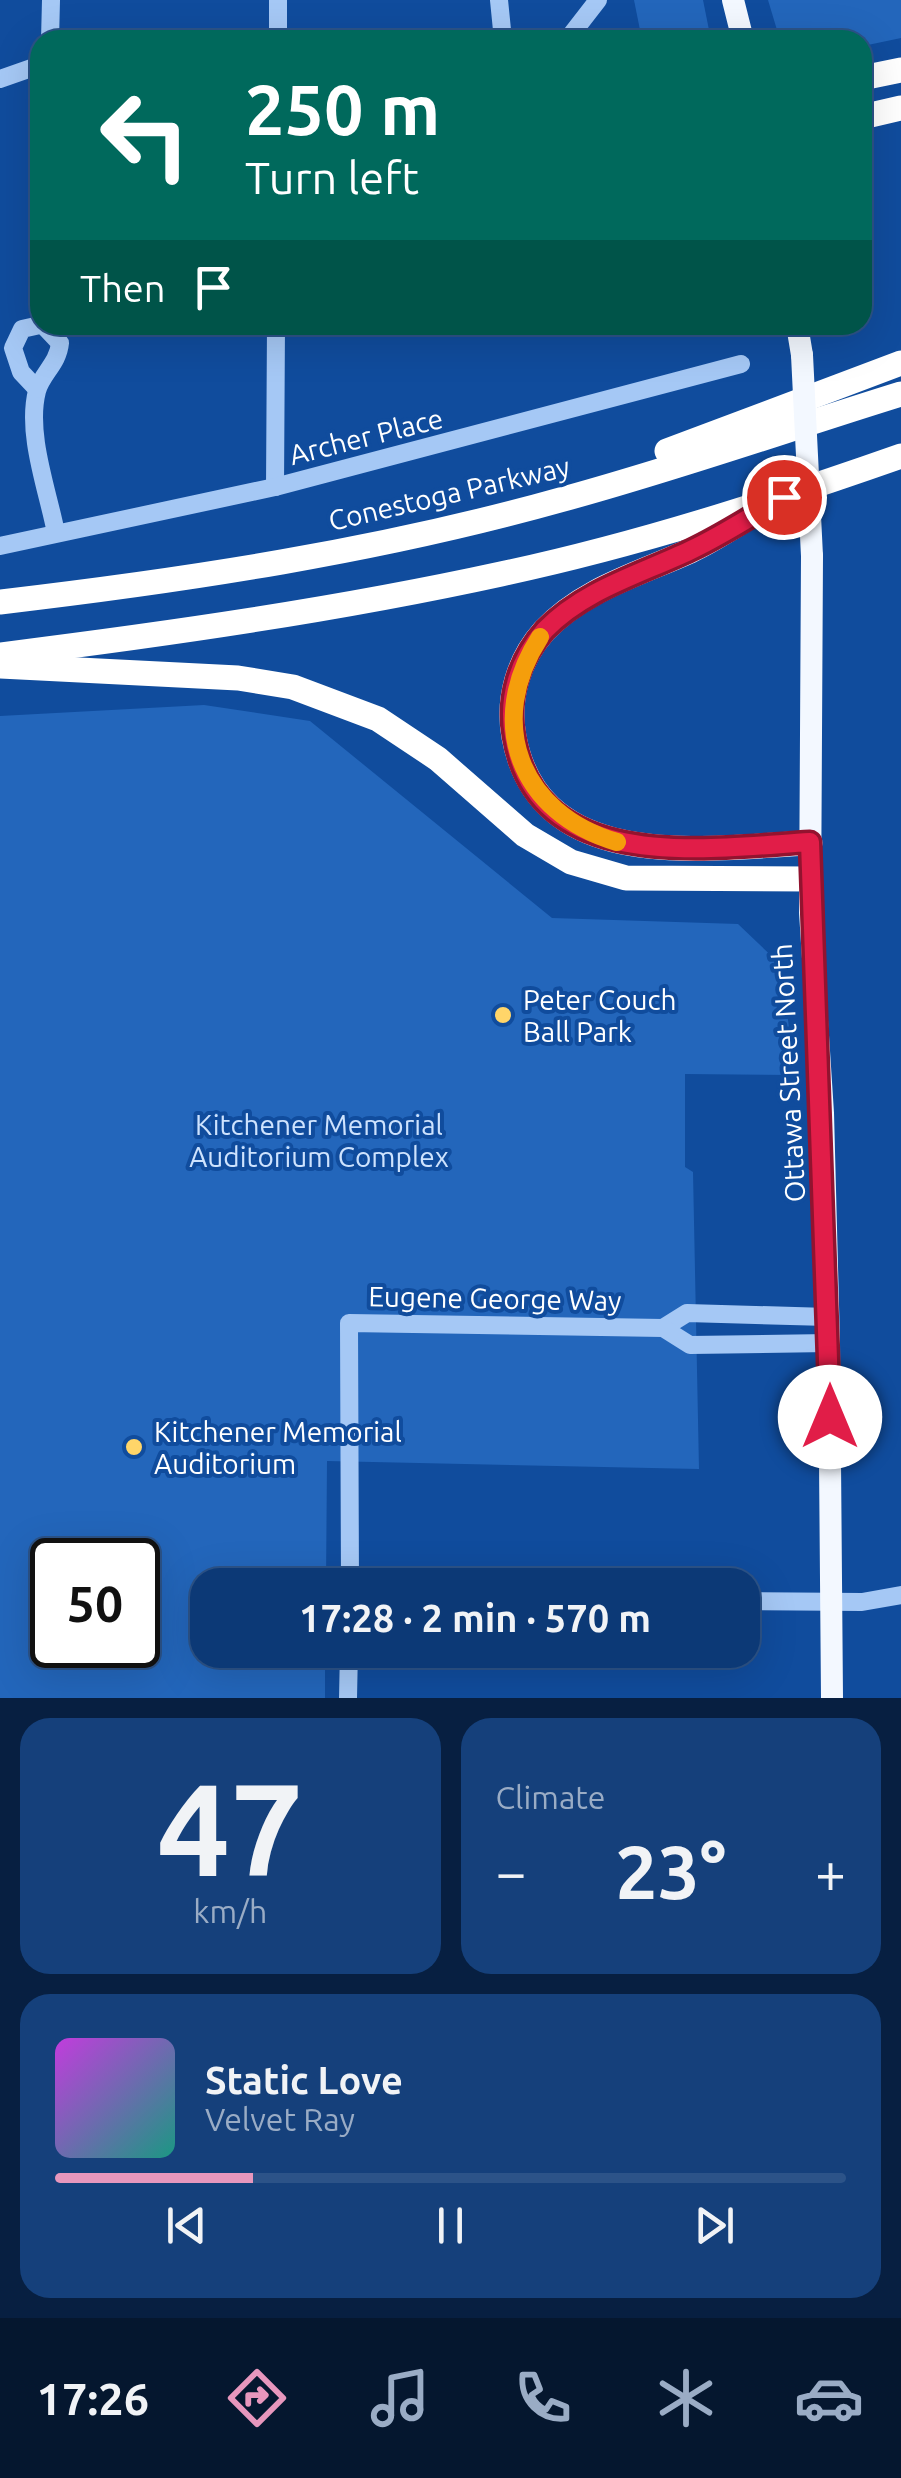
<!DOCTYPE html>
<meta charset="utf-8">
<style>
:root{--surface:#0c3976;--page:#15407b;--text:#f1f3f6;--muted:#9aacc5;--line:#2c5388;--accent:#e797bd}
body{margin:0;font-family:Ubuntu,sans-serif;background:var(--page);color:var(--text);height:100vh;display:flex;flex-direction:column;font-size:38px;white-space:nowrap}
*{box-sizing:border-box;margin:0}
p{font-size:32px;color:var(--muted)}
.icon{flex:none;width:55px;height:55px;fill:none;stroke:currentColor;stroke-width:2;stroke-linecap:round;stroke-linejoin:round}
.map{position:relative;height:1698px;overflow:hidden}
.side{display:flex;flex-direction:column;gap:20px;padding:20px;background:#071f41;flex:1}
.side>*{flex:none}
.guide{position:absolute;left:30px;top:30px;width:842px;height:305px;border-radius:30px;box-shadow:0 10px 40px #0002,0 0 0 2px var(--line);background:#00695c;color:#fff;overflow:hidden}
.speed{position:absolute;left:30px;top:1538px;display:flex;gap:20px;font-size:50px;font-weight:700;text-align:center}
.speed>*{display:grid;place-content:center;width:130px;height:130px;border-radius:50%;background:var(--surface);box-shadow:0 10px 40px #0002,0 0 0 2px var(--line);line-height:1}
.speed .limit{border:5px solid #111;border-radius:15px;background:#fff;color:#111}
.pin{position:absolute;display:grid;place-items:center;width:85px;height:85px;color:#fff;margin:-42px;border:5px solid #fff;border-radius:50%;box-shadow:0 2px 10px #0007}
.me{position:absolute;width:110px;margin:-55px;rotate:0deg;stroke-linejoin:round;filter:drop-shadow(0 0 8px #0008)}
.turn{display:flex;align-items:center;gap:35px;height:210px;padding:0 50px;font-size:45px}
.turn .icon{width:130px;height:130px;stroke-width:2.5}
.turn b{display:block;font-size:70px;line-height:85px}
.then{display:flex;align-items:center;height:95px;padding:0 50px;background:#0003;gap:20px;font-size:38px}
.big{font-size:75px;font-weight:700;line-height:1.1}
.side .tile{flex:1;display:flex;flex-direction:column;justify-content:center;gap:15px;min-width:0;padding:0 35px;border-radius:30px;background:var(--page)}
.side .dial{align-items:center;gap:0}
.dial b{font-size:130px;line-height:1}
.song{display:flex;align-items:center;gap:30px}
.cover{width:120px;height:120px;border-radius:15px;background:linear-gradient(135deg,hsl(290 70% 55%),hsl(170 70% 35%))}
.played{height:10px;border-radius:5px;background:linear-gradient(90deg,var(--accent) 25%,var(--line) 25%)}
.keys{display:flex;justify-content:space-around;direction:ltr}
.heat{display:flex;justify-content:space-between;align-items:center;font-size:55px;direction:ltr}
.side .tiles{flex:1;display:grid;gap:20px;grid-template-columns:1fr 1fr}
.tile:last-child{grid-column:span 2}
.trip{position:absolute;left:190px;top:1568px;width:570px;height:100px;border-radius:30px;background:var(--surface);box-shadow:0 10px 40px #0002,0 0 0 2px var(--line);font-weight:700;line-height:100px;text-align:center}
.menu{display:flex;height:160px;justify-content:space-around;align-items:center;background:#05172f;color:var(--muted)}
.menu .icon{width:70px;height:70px}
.menu .active{color:var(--accent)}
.menu b{font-size:45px;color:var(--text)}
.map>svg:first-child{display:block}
</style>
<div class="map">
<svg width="901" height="1698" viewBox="0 0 901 1698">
<rect width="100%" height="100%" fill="#104c9d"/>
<g fill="#2366bb" fill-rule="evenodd">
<polygon points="634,0 703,0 711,40 642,40"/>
<polygon points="768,0 901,0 901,38 863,46 862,40 780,40"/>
<path d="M204,705L310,721L552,918L738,924L781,965L795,1075L685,1074V1167L693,1172L699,1469L327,1461L326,1585H208V1650H325V1698H0V716ZM52,1560H138V1645H52Z"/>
</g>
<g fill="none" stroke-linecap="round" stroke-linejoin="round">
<g stroke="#a5c8f5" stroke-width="18">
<polyline points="499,0 503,40"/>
<polyline points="50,40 51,0"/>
<polyline points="278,40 278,0"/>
<polyline points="567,40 598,0"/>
<polyline points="0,79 40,65"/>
<path d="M43,325L60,343C58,364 42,373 37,391C26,434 48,491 56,533"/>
<polyline points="37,389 21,372 13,348 22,329 40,325"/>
<polyline points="275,487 276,325"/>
<polyline points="0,546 275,487 741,364"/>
<polyline points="663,1328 687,1313 828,1317"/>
<polyline points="350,1585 349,1323 663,1328 690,1345 829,1343"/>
<polyline points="742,1601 862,1602 901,1595"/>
<polyline points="348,1698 349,1650"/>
</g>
<g stroke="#f3f8ff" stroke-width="22">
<polyline points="733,0 743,40"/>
<polyline points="797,325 802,355"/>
<polyline points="812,556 810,912 823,1113 829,1343 832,1698"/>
</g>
<g stroke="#fff" stroke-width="25">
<polyline points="862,78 901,70"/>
<polyline points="862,117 901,108"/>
<polyline points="667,451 901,363"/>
<path d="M749,517C730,529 710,542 690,551C639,574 583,589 544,631C518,660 507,699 514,737C540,877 708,847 810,843"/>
<path d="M0,602C188,580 378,551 560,500C675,469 788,429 901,394"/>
<path d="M0,655C167,634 336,610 501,574C637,545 770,502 901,456"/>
<polyline points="0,666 238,678 293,687 378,719 438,759 525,835 571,862 626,878 810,879"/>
</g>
<polyline stroke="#f3f8ff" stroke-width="22" points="802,355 812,556"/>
</g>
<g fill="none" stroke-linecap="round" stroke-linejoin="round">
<defs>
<path id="route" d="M784,497C753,515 723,535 691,550C641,574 585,589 545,630C519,659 507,698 514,736C537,876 709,848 810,842L830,1417"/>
</defs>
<use href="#route" stroke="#92132f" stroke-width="25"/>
<use href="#route" stroke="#e11d48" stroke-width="18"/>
<path stroke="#f59e0b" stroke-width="18" d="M540,637C485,722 519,813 617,842"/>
</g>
<g fill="#ffd569" stroke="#104c9d" stroke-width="4">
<circle cx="503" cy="1015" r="10"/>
<circle cx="134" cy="1447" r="10"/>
</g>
<g text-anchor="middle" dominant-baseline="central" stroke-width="8" stroke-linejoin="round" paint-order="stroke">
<g font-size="28" fill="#fff" stroke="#104c9d">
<text transform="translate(366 436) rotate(-14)">Archer Place</text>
<text transform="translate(449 493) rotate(-13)">Conestoga Parkway</text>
<text transform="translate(788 1073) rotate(-93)">Ottawa Street North</text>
<text transform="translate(495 1298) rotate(1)">Eugene George Way</text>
</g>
<g font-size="28" fill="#fff" stroke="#104c9d" text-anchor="start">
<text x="523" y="999">Peter Couch<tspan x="523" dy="32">Ball Park</tspan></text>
<text x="154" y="1431">Kitchener Memorial<tspan x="154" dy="32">Auditorium</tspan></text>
</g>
<g font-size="28" fill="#cee3fe" stroke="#104c9d">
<text x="319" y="1124">Kitchener Memorial<tspan x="319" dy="32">Auditorium Complex</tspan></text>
</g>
</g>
</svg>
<div class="speed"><div class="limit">50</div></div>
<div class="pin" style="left:784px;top:497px;background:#d93025"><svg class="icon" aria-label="arrive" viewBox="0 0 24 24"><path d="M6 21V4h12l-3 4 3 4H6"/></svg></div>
<svg class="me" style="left:830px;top:1417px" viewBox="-20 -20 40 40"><circle r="19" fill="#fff"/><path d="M0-13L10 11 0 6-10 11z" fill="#e11d48"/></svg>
<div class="trip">17:28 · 2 min · 570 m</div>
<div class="guide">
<div class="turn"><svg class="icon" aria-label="left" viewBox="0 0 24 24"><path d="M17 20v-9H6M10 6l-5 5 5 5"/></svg><div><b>250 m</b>Turn left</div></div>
<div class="then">Then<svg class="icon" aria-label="arrive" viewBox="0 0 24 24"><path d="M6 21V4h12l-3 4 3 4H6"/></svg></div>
</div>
</div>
<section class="side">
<div class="tiles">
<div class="tile dial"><b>47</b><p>km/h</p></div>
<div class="tile"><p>Climate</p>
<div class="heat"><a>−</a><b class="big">23°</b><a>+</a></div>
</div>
<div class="tile">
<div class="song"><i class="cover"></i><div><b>Static Love</b><p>Velvet Ray</p></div></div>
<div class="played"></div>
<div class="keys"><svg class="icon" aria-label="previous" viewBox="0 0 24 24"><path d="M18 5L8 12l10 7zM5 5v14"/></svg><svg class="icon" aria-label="pause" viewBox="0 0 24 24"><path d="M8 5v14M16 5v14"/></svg><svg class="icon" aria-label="next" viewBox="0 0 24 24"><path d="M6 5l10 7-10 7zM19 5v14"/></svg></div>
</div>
</div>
</section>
<nav class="menu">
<b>17:26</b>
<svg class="icon active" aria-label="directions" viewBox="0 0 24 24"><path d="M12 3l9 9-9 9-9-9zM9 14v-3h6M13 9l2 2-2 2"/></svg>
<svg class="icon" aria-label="music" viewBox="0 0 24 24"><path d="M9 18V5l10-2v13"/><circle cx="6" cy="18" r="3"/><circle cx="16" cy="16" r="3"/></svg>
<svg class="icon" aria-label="phone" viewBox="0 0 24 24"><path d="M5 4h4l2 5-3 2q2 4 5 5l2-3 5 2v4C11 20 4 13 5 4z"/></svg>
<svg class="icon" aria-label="climate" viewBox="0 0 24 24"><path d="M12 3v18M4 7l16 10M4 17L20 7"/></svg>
<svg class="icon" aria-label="car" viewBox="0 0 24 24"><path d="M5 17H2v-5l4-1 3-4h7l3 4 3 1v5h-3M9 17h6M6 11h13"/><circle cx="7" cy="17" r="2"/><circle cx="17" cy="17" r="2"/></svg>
</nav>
